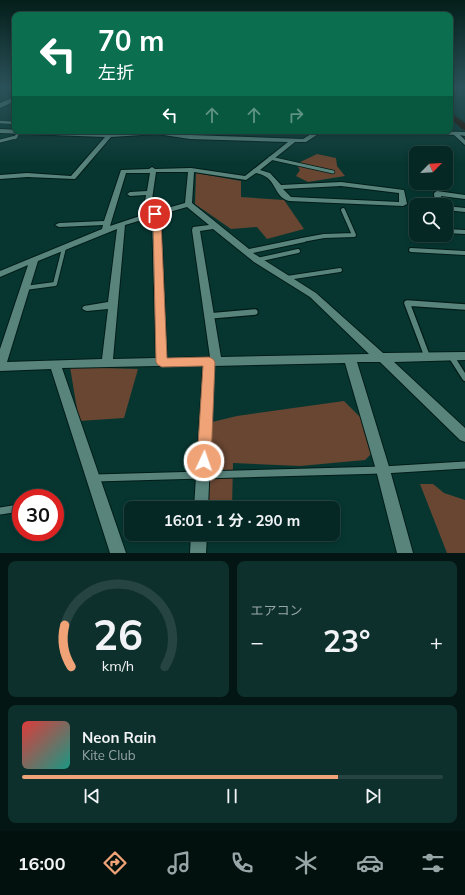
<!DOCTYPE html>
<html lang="ja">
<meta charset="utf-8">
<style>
:root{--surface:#052824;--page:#0e302c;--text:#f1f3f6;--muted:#97a6a6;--line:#264441;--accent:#efa376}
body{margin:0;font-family:Mulish,"Noto Sans JP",sans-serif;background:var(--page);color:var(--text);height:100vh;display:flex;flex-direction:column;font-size:15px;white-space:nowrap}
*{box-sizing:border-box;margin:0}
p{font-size:13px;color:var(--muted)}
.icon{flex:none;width:22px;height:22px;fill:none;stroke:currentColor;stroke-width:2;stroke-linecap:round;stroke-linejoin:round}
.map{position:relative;height:553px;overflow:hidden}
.details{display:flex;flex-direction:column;gap:8px;padding:8px;background:#031614;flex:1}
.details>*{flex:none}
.hud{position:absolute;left:12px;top:12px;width:441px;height:122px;border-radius:8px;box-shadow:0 2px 6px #0003,0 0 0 1px var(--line);background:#0b6e4f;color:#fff;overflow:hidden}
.needle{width:26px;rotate:66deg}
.controls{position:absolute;left:409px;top:146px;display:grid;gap:8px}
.controls a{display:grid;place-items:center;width:44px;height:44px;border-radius:8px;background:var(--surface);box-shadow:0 2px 6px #0003,0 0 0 1px var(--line);font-size:20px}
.speed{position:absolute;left:12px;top:489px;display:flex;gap:8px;font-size:20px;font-weight:700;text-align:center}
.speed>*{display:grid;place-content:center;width:52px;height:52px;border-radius:50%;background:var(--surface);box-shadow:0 2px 6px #0003,0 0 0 1px var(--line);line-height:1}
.speed .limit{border:6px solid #d22;background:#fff;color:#111}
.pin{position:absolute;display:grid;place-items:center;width:34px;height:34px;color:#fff;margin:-17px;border:2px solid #fff;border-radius:50%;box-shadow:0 1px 4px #0007}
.me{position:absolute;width:44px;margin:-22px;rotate:3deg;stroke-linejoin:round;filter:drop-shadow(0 0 3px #0008)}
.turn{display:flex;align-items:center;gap:14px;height:84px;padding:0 20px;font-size:18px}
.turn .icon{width:52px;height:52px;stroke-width:2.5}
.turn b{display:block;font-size:28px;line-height:34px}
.lanes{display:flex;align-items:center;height:38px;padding:0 20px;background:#0003;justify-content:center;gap:20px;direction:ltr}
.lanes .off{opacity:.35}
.big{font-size:30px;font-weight:700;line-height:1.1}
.details .tile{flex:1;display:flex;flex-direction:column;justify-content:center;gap:6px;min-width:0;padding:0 14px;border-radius:8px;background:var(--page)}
.details .dial{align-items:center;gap:0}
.dial svg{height:104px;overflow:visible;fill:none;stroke:var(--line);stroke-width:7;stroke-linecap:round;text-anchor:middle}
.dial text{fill:var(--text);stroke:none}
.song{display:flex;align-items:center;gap:12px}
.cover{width:48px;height:48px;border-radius:6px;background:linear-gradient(135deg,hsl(0 70% 55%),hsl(170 70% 35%))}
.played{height:4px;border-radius:2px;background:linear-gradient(90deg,var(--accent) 75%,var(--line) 75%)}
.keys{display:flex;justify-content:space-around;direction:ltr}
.heat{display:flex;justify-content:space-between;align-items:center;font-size:22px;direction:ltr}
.details .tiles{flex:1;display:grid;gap:8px;grid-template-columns:1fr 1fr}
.tile:last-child{grid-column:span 2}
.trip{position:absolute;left:124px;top:501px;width:216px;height:40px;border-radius:8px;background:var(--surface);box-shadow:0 2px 6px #0003,0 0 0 1px var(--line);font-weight:700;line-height:40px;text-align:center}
.menu{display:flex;height:64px;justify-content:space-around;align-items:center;background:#02100e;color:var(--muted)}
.menu .icon{width:28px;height:28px}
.menu .active{color:var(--accent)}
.menu b{font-size:18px;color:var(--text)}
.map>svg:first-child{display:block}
</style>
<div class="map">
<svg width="465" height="553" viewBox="0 0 465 553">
<rect width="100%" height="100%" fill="#073630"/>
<g fill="#684632">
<polygon points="317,154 336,158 337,166 345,176 308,182 296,176 300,170 296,164"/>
<polygon points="196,173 241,181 241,197 284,200 304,229 267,239 257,227 231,229 195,204"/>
<polygon points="70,367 138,369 124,418 79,421"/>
<polygon points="344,401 361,418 371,454 365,460 300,466 233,463 232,508 208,508 212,422 237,416"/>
<polygon points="420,484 433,484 444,493 465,500 465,553 447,553"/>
</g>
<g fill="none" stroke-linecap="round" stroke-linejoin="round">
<polygon fill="#220b00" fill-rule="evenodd" points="450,112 465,123 465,130 462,129 450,118"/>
<defs>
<g id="lane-far4">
<polyline points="0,122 15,123"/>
<polyline points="15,138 19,132"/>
</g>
<g id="lane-far3">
<polyline points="0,141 16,137"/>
<polyline points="270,158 333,172"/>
</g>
<g id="lane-far2">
<polyline points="412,231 416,231"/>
<polyline points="446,231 465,232"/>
<polyline points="302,240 324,236 354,235 343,210"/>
<polyline points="411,250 465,253"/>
<polyline points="257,260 298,251"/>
<polyline points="287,278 340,270"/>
<polyline points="25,288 55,284 64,248"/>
</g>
<g id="lane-far1">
<polyline points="209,316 255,312"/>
<polyline points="427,356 407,303 465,307"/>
<polyline points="451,356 465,378"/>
</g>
<g id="lane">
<polyline points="95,478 383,470 465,465"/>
<polyline points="0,511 13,509"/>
</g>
<g id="street">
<path d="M0,129L109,134L161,131L190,135L303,139L316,131H323L306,142H295L260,170L270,173L281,185L341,182L404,190L407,204L403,206L289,201C272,196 278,177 256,173L246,180L194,172L192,203L249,249L302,238H305L306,240L305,242L253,253L316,293L383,353L465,352V360L394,362L465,428V442L460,440L380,362H357L390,470L413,553H397L376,470L345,363L214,366L208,508H194L203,365L62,368L126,553H110L51,369L0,371V349L28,265L0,277V271L102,229L103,225L59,227L55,225L59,223L104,221L121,170L149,169L152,167L155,169L191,168L245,176L288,142L190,139L157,134L111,137L75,179L27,177L0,179V175L27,173L71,176L105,137L0,133ZM156,172H188L185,203L150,213ZM126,173H150L147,191L130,192L127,194L130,196L146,195L143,215L110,226ZM341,186L399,193V202L291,197L283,189ZM187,207L209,225L193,227L192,230L210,357L167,358L161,219L159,215ZM152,217L156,358L113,359L125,225ZM117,229L108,302L84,306L82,308L84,310L87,311L108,309L102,359L7,362L38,261ZM213,229L254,262L310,297L369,354L221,357L200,231Z"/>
<polygon points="427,131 465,132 465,136 460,135 465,140 465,145 454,135 430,133"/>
<polygon points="437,191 465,195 465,199 441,196 443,205 435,205 434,193"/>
<polygon points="446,206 465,208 465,212 446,210"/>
<polygon points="191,534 207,534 206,553 190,553"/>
</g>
<polygon id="secondary" points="15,97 15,101 0,108 0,103"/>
</defs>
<use href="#lane-far4" stroke="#001c18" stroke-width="3.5"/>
<use href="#lane-far3" stroke="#001c18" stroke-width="4.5"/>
<use href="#lane-far2" stroke="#001c18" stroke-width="6"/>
<use href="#lane-far1" stroke="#001c18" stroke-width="8"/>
<use href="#lane" stroke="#001c18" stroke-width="9"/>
<use href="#street" stroke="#001c18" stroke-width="2"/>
<use href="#secondary" stroke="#001c18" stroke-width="2"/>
<use href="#lane-far4" stroke="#58847c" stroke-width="2.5"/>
<use href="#lane-far3" stroke="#58847c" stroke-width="3"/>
<use href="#lane-far2" stroke="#58847c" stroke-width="4"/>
<use href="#lane-far1" stroke="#58847c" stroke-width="5.5"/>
<use href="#lane" stroke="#58847c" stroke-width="7"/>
<use href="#street" fill="#58847c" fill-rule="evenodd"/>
<use href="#secondary" fill="#4f8b81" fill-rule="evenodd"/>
</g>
<linearGradient id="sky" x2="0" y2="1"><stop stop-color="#041e1a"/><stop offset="0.53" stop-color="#2b5259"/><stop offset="1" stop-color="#2b5259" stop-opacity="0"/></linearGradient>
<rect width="465" height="164" fill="url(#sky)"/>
<polygon fill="#efa376" stroke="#9b6a4d" points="155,212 158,213 161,220 167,358 209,357 213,359 215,362 211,461 209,465 204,467 199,465 197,461 203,366 162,367 158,365 156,362 153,220 151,214"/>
</svg>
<div class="controls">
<a><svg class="needle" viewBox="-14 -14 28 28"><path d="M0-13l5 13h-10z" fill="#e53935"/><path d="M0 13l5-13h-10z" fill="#97a6a6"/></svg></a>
<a><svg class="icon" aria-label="search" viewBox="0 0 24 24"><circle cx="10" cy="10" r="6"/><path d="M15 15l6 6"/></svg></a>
</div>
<div class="speed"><div class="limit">30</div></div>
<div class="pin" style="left:155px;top:214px;background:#d93025"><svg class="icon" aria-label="arrive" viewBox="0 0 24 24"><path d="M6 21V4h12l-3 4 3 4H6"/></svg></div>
<svg class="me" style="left:204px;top:461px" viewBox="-20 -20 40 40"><circle r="17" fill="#efa376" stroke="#fff" stroke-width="3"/><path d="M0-11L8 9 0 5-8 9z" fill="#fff"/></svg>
<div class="trip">16:01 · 1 分 · 290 m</div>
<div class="hud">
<div class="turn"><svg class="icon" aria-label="left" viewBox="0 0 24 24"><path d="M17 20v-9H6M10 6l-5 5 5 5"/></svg><div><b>70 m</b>左折</div></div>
<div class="lanes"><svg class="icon" aria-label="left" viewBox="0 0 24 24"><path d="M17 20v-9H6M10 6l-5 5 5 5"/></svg><svg class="icon off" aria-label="ahead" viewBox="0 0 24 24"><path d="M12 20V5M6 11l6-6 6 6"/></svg><svg class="icon off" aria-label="ahead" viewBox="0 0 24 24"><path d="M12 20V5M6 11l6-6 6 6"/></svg><svg class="icon off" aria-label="right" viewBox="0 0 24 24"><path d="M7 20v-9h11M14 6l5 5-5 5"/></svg></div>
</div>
</div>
<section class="details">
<div class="tiles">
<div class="tile dial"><svg viewBox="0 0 100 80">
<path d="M14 69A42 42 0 1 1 86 69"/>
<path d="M14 69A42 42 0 0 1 9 37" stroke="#efa376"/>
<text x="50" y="56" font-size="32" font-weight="700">26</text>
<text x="50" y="72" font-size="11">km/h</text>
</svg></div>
<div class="tile"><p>エアコン</p>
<div class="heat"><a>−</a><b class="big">23°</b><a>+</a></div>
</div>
<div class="tile">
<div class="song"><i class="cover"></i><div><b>Neon Rain</b><p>Kite Club</p></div></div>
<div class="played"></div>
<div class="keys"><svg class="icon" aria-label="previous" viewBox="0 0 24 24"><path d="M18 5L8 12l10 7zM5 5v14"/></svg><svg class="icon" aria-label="pause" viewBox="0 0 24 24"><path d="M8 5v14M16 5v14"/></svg><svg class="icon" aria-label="next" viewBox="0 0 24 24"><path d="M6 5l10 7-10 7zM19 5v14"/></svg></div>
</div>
</div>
</section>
<nav class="menu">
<b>16:00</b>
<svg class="icon active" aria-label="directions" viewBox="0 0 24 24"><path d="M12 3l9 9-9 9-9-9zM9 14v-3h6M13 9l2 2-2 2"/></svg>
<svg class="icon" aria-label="music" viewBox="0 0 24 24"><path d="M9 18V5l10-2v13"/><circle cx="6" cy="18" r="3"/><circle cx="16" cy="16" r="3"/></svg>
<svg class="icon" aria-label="phone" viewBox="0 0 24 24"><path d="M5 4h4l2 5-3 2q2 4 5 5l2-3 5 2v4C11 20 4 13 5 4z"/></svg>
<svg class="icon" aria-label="climate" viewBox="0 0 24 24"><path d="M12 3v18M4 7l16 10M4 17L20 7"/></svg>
<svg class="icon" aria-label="car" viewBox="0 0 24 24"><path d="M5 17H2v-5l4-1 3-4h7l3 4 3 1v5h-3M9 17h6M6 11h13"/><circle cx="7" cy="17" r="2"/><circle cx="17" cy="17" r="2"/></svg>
<svg class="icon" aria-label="filters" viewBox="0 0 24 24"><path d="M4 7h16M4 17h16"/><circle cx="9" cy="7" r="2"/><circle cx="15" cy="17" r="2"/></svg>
</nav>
